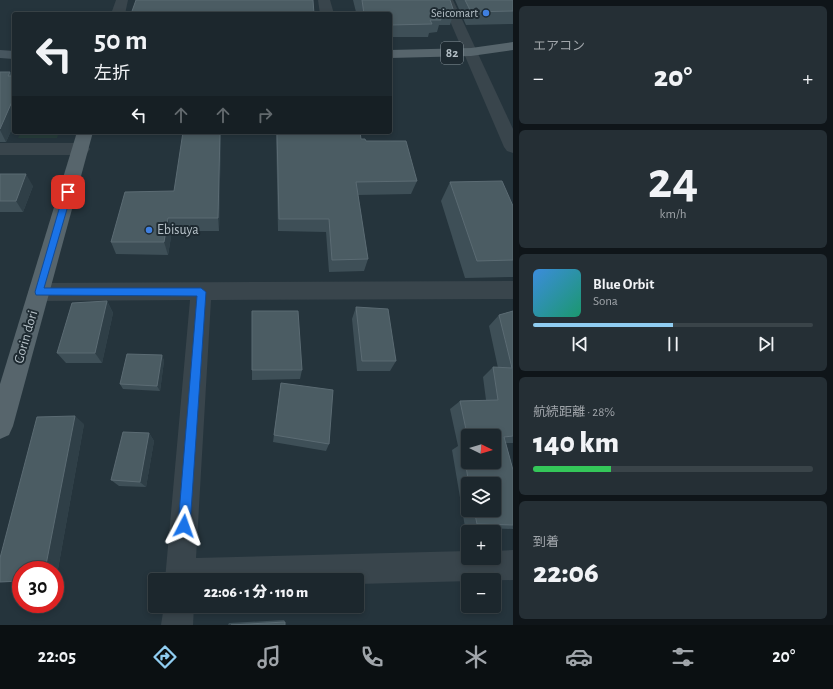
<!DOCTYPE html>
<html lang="ja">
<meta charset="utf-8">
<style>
:root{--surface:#1c272d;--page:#252f35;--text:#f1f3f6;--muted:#a0a5aa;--line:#3a4449;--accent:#90cdf1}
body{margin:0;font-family:"Alegreya Sans","Noto Sans JP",sans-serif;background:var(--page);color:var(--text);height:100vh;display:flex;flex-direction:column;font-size:15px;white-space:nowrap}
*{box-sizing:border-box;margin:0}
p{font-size:13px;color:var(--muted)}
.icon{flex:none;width:22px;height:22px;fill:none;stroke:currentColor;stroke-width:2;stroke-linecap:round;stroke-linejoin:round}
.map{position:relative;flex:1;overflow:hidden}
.side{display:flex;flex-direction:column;gap:6px;padding:6px;background:#0f1519;width:320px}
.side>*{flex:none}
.banner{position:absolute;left:12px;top:12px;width:380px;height:122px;border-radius:4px;box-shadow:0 2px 6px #0003,0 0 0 1px var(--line);background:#1c272d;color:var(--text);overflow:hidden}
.needle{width:26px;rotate:95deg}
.fabs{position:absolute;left:461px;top:429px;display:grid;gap:8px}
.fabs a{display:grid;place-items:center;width:40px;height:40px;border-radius:4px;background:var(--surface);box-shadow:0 2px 6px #0003,0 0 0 1px var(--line);font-size:20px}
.speed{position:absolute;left:12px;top:561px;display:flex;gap:8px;font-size:20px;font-weight:700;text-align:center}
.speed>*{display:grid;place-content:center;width:52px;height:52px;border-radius:50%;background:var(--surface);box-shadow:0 2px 6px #0003,0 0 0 1px var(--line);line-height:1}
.speed .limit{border:6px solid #d22;background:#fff;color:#111}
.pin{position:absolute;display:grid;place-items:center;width:34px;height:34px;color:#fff;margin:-17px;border-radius:8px;box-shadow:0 2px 6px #0006}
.me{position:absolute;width:44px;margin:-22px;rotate:4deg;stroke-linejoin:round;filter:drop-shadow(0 0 3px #0008)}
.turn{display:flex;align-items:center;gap:14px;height:84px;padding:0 16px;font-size:18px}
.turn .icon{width:52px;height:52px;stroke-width:2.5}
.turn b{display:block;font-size:28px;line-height:34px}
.lanes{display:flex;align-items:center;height:38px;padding:0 16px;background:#0003;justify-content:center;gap:20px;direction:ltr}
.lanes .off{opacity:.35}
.big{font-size:30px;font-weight:800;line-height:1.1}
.side .widget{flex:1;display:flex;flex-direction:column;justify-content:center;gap:6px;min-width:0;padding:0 14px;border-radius:6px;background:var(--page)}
.side .dial{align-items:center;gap:0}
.dial b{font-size:52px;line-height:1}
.song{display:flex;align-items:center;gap:12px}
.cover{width:48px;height:48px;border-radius:6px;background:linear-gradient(135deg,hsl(210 70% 55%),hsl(160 70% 35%))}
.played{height:4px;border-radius:2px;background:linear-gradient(90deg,var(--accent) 50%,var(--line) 50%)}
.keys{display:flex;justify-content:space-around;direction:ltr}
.heat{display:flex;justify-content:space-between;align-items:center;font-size:22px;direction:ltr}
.charge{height:6px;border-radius:3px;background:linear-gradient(90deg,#34c759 28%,var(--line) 0)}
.trip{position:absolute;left:148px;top:573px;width:216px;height:40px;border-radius:4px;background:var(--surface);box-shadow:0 2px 6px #0003,0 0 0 1px var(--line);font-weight:800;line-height:40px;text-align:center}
.menu{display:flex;height:64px;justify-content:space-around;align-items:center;background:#0b1012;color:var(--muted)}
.menu .icon{width:28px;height:28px}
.menu .current{color:var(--accent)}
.menu b{font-size:18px;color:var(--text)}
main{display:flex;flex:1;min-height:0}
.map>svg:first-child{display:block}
</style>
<main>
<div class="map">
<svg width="513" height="625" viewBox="0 0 513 625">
<rect width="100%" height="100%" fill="#25343c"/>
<polygon fill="#273d3a" points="21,132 59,132 57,138 18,138"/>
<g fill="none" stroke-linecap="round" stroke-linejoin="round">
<g fill="#39454c" fill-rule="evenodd">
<polygon points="116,0 128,0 125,14 111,14"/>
<polygon points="318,0 330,0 334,14 320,14"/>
<polygon points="441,0 453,0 513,129 513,153 507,151 504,147"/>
<polygon points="0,143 81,143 87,145 90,149 87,153 81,155 0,155"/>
<polygon points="513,281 513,299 211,300 196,558 468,551 468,558 494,558 494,551 513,550 513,580 357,584 357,580 165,580 190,300 39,301 31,298 28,292 31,286 39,283"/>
<polygon points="164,606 194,606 193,625 161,625"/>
</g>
<polygon fill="#47565f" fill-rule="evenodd" points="0,50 14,51 14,59 0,58"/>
<g fill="#57656c" fill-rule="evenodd">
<polygon points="513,42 513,50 471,56 390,58 390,50 471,48"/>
<polygon points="77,132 93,132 13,426 9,435 0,439 0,384"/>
</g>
</g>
<g fill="#3e4f57" fill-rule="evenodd">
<polygon points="353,0 450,0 454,12 450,25 439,25 437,32 429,33 428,37 390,37 390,14 359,14 359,12 356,12"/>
<polygon points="455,0 513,0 513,24 466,25"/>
<polygon points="0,72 10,72 12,76 14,76 14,124 6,142 0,142"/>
<polygon points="221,132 219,231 172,231 168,255 116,254 111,242 174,191"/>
<polygon points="276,132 360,132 361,139 366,141 417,181 411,194 358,195 368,259 364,271 329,272 326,232 278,231"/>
<polygon points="0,174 33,186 23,212 0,212"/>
<polygon points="450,182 513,206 513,277 465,278 441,201"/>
<polygon points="107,301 113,313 102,363 66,363 57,353"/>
<polygon points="356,307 396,361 390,371 357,371 352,319"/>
<path d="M513,311V443H506L513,470V529L465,527L452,450L458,446L450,409L460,401L486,400L483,377L493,367L498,368L489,326L499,315ZM468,436L494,462H468ZM468,484H494V510H468Z"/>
<polygon points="162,355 164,361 160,391 123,389 120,384"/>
<polygon points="252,370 302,370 300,379 252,380"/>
<polygon points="281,383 329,444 326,451 273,442"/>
<polygon points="84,424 56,580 55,580 55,570 21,570 21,582 0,582 0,558"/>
<polygon points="149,433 154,441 146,487 119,486 111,480"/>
<polygon points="284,620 285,622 228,625 229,623"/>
</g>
<g fill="#2f3f47">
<polygon points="14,97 14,124 6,142 0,130 0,129"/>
<polygon points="220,132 221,132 219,231 218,218"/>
<polygon points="26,174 33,186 23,212 16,201"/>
<polygon points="168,218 172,231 168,255 164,242"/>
<polygon points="107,301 113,313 102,363 95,353"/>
<polygon points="162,355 164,361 160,391 157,386"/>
<polygon points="75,416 84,424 56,580 55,580 55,570 45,570"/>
<polygon points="149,433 154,441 146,487 140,482"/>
</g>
<g fill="#4b5c63" stroke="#5b6b73">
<polygon points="136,0 313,0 314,14 131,14"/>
<polygon points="362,0 450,0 454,12 438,12 441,20 430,20 432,24 390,25 390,14 364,14"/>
<polygon points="465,0 513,0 513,11 471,12"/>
<polygon points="0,72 10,72 8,76 14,76 14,97 0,129"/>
<polygon points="183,132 220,132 218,218 168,218 164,242 111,242 125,192 174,191"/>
<polygon points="277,132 360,132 361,139 365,139 366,141 406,141 417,181 356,182 368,259 332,260 329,219 279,219"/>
<polygon points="0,174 26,174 16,201 0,201"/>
<polygon points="502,181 513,206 513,260 477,261 450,182"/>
<polygon points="107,301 95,353 57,353 72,303"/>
<polygon points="356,307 388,309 396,361 362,361"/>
<polygon points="252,311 298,311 302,370 252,370"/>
<polygon points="513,311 513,436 504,437 513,470 513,525 477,524 474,510 494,510 494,484 469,484 462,444 468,444 468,462 494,462 494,436 468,436 468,439 460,401 498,400 493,367 512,368 499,315"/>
<polygon points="127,354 162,355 157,386 120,384"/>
<polygon points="281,383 333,390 329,444 274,435"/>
<polygon points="75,416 45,570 21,570 21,581 0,582 0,558 37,417"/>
<polygon points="123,432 149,433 140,482 111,480"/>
<polygon points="285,622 285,625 231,625"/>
</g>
<polygon fill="#1a73e8" stroke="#114b97" points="68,189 72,192 44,288 201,288 206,292 190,526 188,530 184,532 180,530 178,526 197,296 36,295 35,292 64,192"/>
<g fill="#3f7fe0" stroke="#1e2a31" stroke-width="1.5">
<circle cx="486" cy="13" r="4"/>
<circle cx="149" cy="230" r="4"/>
</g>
<g text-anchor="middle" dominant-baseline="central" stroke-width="4" stroke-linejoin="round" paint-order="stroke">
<g font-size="12" fill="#b5c0c7" stroke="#1e2a31" text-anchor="end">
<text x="478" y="13">Seicomart</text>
</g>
<rect fill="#1e2a31" stroke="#88939a" stroke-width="1" x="441" y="42" width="22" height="22" rx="3"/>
<g font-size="13" font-weight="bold" fill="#b5c0c7">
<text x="452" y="53">82</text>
</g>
<g font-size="14" fill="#b5c0c7" stroke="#1e2a31" text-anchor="start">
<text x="157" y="230">Ebisuya</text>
</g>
<g font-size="14" fill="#b5c0c7" stroke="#1e2a31">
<text transform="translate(26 337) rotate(-74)">Gorin dori</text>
</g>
</g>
</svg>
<div class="fabs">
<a><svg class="needle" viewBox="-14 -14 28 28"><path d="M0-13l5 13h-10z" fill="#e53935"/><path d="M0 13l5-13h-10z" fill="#a0a5aa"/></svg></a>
<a><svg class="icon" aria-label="layers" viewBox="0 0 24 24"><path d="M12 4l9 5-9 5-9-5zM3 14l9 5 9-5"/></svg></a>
<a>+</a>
<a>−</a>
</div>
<div class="speed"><div class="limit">30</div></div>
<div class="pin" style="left:68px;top:192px;background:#d93025"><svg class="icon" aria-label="arrive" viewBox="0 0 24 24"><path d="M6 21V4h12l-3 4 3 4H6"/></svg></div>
<svg class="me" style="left:184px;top:526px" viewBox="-20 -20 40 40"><path d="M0-17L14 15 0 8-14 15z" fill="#1a73e8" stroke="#fff" stroke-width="4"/></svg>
<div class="trip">22:06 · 1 分 · 110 m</div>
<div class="banner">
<div class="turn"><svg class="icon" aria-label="left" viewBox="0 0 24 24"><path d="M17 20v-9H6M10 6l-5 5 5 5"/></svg><div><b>50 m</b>左折</div></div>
<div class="lanes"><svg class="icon" aria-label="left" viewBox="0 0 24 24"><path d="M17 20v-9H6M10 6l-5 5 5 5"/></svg><svg class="icon off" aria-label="ahead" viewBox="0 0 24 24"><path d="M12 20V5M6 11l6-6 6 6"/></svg><svg class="icon off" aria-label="ahead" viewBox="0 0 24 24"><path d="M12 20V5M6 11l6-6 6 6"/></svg><svg class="icon off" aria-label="right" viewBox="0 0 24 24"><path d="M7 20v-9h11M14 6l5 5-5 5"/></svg></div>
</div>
</div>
<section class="side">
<div class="widget"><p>エアコン</p>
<div class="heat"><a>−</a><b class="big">20°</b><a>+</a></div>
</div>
<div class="widget dial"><b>24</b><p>km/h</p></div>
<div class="widget">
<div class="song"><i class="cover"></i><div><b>Blue Orbit</b><p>Sona</p></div></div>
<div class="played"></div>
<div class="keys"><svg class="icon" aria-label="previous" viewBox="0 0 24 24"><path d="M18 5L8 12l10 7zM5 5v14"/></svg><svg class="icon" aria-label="pause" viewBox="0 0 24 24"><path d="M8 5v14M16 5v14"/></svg><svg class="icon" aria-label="next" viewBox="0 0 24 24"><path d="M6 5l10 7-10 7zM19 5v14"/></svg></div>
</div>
<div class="widget"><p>航続距離 · 28%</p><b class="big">140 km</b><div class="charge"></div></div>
<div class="widget"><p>到着</p><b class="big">22:06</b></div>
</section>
</main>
<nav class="menu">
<b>22:05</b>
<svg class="icon current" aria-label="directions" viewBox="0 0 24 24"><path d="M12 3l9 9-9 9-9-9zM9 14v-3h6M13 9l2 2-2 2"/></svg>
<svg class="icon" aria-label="music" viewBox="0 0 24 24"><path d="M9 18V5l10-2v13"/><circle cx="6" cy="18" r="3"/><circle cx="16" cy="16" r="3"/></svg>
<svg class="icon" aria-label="phone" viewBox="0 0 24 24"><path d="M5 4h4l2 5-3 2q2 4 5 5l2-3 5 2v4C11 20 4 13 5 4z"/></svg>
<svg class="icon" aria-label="climate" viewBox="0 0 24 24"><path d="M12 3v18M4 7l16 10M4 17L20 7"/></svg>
<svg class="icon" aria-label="car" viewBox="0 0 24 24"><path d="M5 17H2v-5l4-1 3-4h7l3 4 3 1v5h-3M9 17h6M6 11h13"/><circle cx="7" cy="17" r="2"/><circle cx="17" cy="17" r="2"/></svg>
<svg class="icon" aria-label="filters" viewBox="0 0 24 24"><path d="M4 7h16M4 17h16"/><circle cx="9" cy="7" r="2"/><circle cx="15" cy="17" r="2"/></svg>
<b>20°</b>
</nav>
